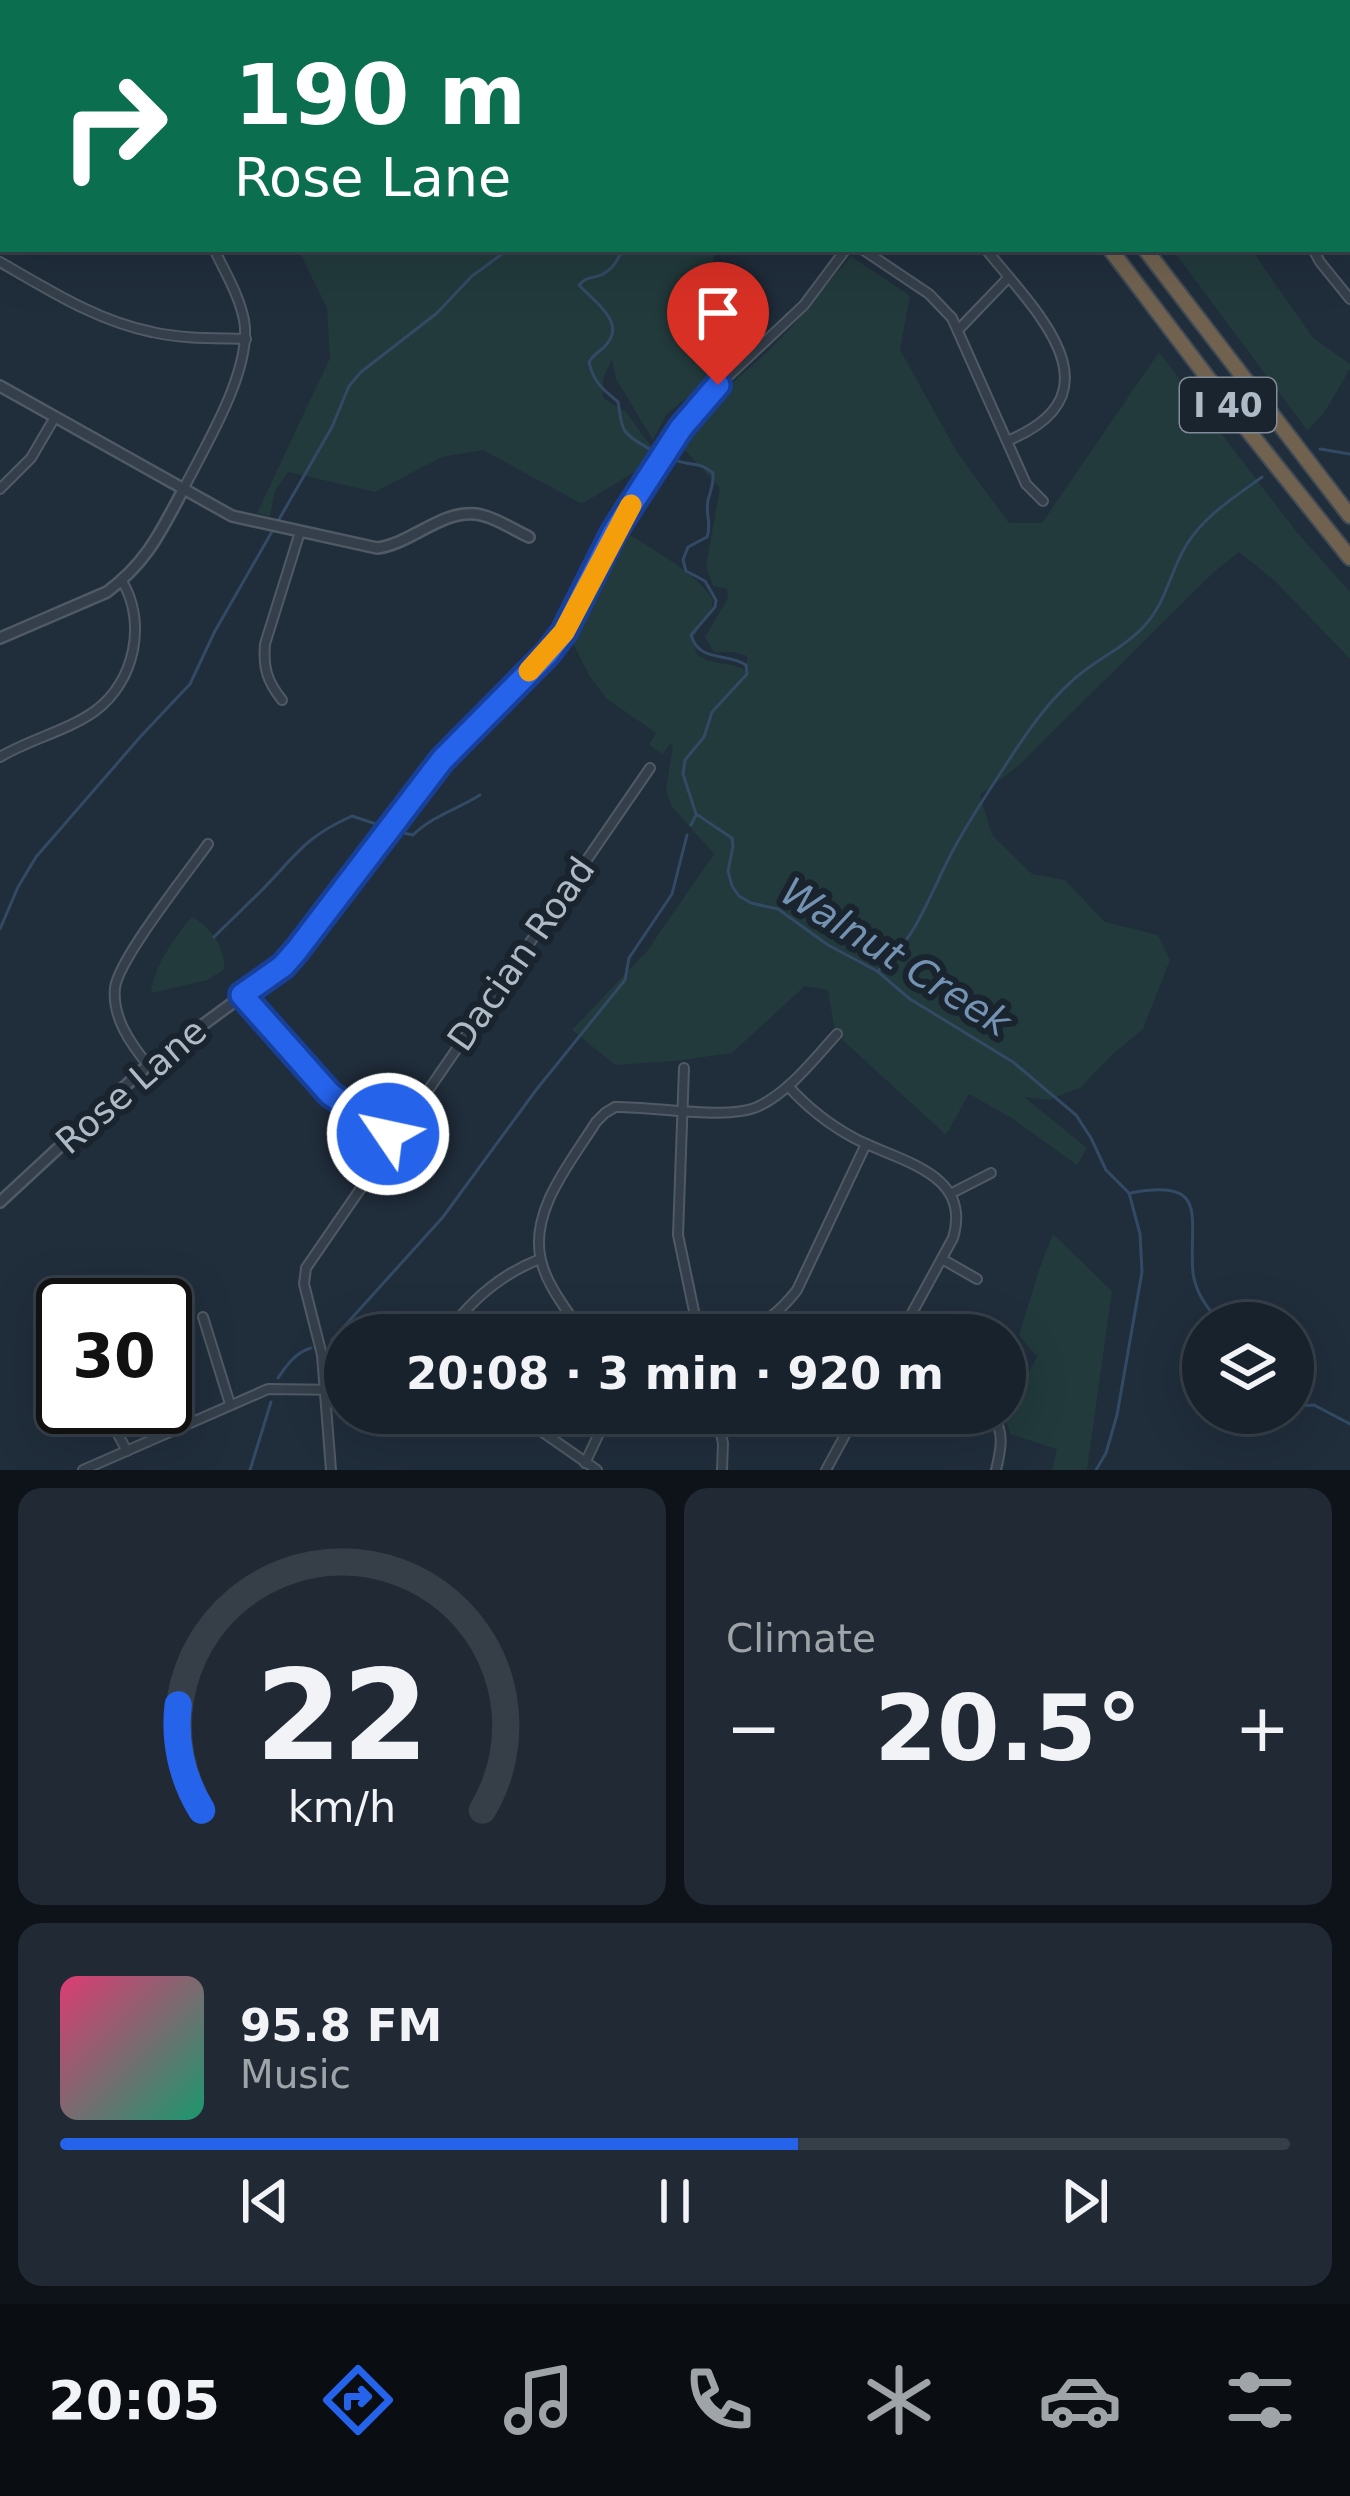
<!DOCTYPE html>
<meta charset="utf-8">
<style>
:root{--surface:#18222c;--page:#212a34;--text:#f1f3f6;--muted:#9fa4a9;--line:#363f48;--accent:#2563eb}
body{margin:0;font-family:"DejaVu Sans",sans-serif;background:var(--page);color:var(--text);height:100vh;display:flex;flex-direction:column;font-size:45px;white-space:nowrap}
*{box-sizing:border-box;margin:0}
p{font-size:39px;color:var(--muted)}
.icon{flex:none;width:66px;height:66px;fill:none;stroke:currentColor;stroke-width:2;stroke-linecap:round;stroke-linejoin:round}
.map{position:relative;height:1470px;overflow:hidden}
.sheet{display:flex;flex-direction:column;gap:18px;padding:18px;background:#0d1318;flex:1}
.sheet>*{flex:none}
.guide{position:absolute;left:0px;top:0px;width:1350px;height:252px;box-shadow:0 12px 48px #0002,0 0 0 3px var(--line);background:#0b6e4f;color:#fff;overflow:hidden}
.buttons{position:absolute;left:1182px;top:1302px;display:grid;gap:24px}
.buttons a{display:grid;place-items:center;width:132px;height:132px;border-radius:50%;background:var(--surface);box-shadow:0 12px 48px #0002,0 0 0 3px var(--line);font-size:60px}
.speed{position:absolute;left:36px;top:1278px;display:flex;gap:24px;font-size:60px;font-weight:700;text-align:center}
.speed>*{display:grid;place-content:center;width:156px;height:156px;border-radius:50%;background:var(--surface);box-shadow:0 12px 48px #0002,0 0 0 3px var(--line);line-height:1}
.speed .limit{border:6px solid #111;border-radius:18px;background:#fff;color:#111}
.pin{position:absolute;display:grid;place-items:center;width:102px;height:102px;color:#fff;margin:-123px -51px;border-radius:50% 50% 50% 0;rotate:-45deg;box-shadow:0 0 12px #0007}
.pin .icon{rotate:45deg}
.me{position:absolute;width:132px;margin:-66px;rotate:304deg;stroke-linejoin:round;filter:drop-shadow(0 0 9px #0008)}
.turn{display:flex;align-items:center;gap:42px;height:252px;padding:0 36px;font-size:54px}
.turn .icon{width:156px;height:156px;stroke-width:2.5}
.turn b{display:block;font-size:84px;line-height:102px}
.big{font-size:90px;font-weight:700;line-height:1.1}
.sheet .card{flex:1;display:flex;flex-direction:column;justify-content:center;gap:18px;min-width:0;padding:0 42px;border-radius:24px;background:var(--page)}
.sheet .dial{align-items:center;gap:0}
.dial svg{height:312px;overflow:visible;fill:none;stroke:var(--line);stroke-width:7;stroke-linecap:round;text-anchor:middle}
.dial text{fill:var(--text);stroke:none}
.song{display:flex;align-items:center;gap:36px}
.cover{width:144px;height:144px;border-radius:18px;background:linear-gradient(135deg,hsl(340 70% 55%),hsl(160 70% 35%))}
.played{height:12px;border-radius:6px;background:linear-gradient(90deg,var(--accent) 60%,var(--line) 60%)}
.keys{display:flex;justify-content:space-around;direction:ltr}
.heat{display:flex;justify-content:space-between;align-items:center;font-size:66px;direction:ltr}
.sheet .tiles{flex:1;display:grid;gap:18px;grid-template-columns:1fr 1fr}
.card:last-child{grid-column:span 2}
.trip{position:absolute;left:324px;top:1314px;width:702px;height:120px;border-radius:60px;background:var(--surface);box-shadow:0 12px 48px #0002,0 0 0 3px var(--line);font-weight:700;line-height:120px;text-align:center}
.dock{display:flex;height:192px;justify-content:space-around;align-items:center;background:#0a0e12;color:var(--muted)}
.dock .icon{width:84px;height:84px}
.dock .active{color:var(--accent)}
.dock b{font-size:54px;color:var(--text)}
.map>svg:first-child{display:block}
</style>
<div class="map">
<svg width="1350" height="1470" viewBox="0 0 1350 1470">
<rect width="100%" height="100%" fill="#202d3b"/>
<g fill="#223a3c">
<polygon points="204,0 867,0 860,3 209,3"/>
<polygon points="298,249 718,249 708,272 676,319 699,345 727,364 666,415 653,440 616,379 612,359 603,379 603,398 626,412 654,450 646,465 582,504 483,450 442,457 375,492 288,472 275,491 270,516 257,513 330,358 327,308"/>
<polygon points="1172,249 1251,249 1313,338 1350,364 1350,369 1324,413 1307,430"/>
<path d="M851,256L910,296L900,350L957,452L1009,523H1042L1159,352L1296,531L1350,592V659L1274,580L1239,552L1215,571L1018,766L980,795L992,835L1032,874L1065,880L1105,922L1158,935L1170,960L1143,1029L1113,1054L1080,1088L1048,1100L1024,1097L1087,1148L1077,1165L1010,1117L969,1094L946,1135L835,1033L828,990L805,986L732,1053L675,1061L615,1065L572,1030L647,951L714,854L672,807L666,790L673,745L670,744L663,754L649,745L656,733L607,699L590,677L569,636L623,531C654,550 692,570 713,599L712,607L694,637L696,653C711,667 733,661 747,671V656L733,652H714L705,637L728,598L727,589L713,586L706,566L720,488L678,443C705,403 736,380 770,349C799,321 824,287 851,256Z"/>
<path d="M192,917C210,926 226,948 224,969L208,980L151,993C153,968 175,936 192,917Z"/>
<polygon points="1053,1234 1112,1291 1087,1470 1052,1470 1057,1449 1010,1434 1005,1415 1037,1357 1019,1335 1040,1267"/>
</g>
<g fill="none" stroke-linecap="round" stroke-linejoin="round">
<g stroke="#324a63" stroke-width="3">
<polyline points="654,0 655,3"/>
<path d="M623,249C618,259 613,270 601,275C591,279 587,276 579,285C590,298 624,320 609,341C604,350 595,352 589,362C593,382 603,389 618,402C620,411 620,424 625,431C634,443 671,461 686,463C699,465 703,465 713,473C714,485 711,489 708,500C705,514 712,524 707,537L688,547L683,560L686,571L705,581L716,600L715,607L691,635C699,663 727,652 746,665L747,674L712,712L704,737L685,760L683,774L696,814L732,838L733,846L728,871L732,886L739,896L751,903L778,909L828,945L877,971L910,999L1013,1062L1076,1115L1091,1138L1106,1170L1129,1193L1140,1234L1142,1272L1117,1415L1106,1453L1096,1470"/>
<polyline points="1320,449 1350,454"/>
<polyline points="691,825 696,815"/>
<path d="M394,831L413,835C432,816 458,809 480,795"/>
<polyline points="0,929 18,887 36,857 141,736 190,684 215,631 332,427 349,386 361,372 437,313 472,276 509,249"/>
<path d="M214,937C230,921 247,905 263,889C297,854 305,837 352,816L385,827"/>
<path d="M879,970C914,941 927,902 947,862C960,835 977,809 994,783C1016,749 1041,708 1072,681C1094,660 1125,648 1145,625C1167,601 1170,571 1187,544C1205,515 1235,497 1262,477"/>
<path d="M1131,1193C1212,1177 1188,1220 1193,1273C1196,1294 1207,1307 1220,1323"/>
<polyline points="332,1340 443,1217 536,1090 625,980 629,958 672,894 687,835"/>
<path d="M278,1378C286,1366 296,1352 311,1348"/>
<polyline points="1293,1406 1314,1405 1350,1424"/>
<polyline points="250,1470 271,1402"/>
</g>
<defs>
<g id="minor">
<polyline points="66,0 72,3"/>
<polyline points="1301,3 1303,0"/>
<polyline points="1347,132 1350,138"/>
<polyline points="1347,190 1350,186"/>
<polyline points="862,249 929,294 952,318 1026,484 1043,501"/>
<polyline points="1313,249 1320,262 1350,299"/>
<path d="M988,252C1037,312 1123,394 1007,441"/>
<path d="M0,262C49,290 97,321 152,332C183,339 215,338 246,339"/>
<polyline points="959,329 1009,277"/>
<polyline points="0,489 31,458 55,417"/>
<path d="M183,490C205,446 253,369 244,320C239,295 225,272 214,249"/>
<polyline points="614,532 670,443 703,400 804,305 846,249"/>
<path d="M282,700C267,681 263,668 265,644L300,532"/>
<path d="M0,757C30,739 67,731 95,711C135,682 147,622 122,581"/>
<polyline points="242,995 330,1094 394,1138"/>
<path d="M148,1065C130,1043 112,1017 115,988C118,960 188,872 208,844"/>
<polyline points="684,1068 678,1235 699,1335"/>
<path d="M788,1086C807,1107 828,1124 854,1138C897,1161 973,1172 953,1238L900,1335"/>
<polyline points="952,1193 991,1173"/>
<polyline points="942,1259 977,1279"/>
<polyline points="203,1317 230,1404"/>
<path d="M446,1335C470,1301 501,1274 540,1259"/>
<path d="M583,1335C569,1312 547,1287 541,1260C529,1211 571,1162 596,1122L605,1113L615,1107C652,1106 729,1121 759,1106C790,1091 814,1059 837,1034"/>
<path d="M737,1335C763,1325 780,1312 797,1290L866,1144"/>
<polyline points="103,1407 127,1451"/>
<polyline points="515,1413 597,1470"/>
<polyline points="716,1413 723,1443 722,1470"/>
<path d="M992,1413C1005,1433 1001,1449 996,1470"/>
<polyline points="585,1463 605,1421 605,1413"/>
<polyline points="83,1470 268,1389 345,1390"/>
<polyline points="331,1470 322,1355 304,1284 306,1268 650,768"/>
<polyline points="826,1470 857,1413"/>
</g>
<g id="tertiary">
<path d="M0,386L232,516L377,548C411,544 441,510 476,514C495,517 512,529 529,537"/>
<path d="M0,638L107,592C147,562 160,533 183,490"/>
<polyline points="0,1202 148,1065 283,966 442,760 548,653 564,631 614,532"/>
</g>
<g id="motorway">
<polyline points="916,0 918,3"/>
<polyline points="937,0 939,3"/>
<polyline points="1008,0 1009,3"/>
<polyline points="1110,249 1242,423 1350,558"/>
<polyline points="1145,249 1350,516"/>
</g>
</defs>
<use href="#minor" stroke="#4f5a65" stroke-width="12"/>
<use href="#tertiary" stroke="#4f5a65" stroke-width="14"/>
<use href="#motorway" stroke="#3f4a55" stroke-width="18"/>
<use href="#minor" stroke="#343f4b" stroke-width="8"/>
<use href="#tertiary" stroke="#343f4b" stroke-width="9"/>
<use href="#motorway" stroke="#716250" stroke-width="14"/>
</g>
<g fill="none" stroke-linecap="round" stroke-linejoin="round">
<defs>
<polyline id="route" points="388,1134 330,1094 242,995 283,966 297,950 442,760 548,653 564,632 614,532 633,502 681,428 718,385"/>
</defs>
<use href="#route" stroke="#184099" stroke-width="30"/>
<use href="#route" stroke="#2563eb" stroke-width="21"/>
<polyline stroke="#f59e0b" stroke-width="21" points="529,671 564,632 631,505"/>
</g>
<g text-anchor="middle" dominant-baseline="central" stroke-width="12" stroke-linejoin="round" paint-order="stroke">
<rect fill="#19242f" stroke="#828d99" stroke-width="3" x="1180" y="378" width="96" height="54" rx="9"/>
<g font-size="33" font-weight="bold" fill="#afbac7">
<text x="1228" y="405">I 40</text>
</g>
<g font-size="36" fill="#afbac7" stroke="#19242f">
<text transform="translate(521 954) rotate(-55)">Dacian Road</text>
<text transform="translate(131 1086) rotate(-41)">Rose Lane</text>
</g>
<g font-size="39" font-style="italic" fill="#7492b1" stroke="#19242f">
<text transform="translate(896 957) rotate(32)">Walnut Creek</text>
</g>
</g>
</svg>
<div class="buttons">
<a><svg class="icon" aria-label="layers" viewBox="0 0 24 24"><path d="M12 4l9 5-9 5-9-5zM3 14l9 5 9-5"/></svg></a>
</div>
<div class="speed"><div class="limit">30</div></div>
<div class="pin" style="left:718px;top:385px;background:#d93025"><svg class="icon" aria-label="arrive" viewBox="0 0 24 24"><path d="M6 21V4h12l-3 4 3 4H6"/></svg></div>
<svg class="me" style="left:388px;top:1134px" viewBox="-20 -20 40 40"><circle r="17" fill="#2563eb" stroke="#fff" stroke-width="3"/><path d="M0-11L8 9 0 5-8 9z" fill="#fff"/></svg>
<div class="trip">20:08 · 3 min · 920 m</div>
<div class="guide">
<div class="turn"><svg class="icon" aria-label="right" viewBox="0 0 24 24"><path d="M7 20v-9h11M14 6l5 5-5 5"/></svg><div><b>190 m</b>Rose Lane</div></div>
</div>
</div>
<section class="sheet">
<div class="tiles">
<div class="card dial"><svg viewBox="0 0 100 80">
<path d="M14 69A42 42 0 1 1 86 69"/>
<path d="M14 69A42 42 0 0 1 8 42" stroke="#2563eb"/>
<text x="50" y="56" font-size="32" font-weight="700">22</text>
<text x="50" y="72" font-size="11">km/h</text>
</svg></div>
<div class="card"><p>Climate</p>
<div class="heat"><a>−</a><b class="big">20.5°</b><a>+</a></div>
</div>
<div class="card">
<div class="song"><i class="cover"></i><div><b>95.8 FM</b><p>Music</p></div></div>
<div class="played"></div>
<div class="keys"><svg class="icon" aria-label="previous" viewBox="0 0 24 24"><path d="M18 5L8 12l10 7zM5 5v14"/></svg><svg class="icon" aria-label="pause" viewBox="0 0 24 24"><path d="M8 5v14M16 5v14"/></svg><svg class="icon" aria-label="next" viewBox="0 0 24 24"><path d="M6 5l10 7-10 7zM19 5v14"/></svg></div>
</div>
</div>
</section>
<nav class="dock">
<b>20:05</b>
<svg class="icon active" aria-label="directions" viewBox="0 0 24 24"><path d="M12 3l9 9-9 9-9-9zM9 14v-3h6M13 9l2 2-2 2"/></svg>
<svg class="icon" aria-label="music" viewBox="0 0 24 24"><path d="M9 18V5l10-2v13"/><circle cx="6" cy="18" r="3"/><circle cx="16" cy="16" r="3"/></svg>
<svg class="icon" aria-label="phone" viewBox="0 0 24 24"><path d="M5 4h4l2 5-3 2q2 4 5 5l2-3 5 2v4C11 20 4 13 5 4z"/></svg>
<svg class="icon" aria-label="climate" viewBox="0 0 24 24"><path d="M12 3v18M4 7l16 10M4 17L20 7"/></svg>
<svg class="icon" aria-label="car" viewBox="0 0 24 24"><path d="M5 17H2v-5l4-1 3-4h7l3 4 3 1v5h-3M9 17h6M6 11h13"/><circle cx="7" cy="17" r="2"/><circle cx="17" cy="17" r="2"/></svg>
<svg class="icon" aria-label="filters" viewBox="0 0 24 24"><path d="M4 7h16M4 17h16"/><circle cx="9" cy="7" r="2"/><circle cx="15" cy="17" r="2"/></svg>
</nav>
